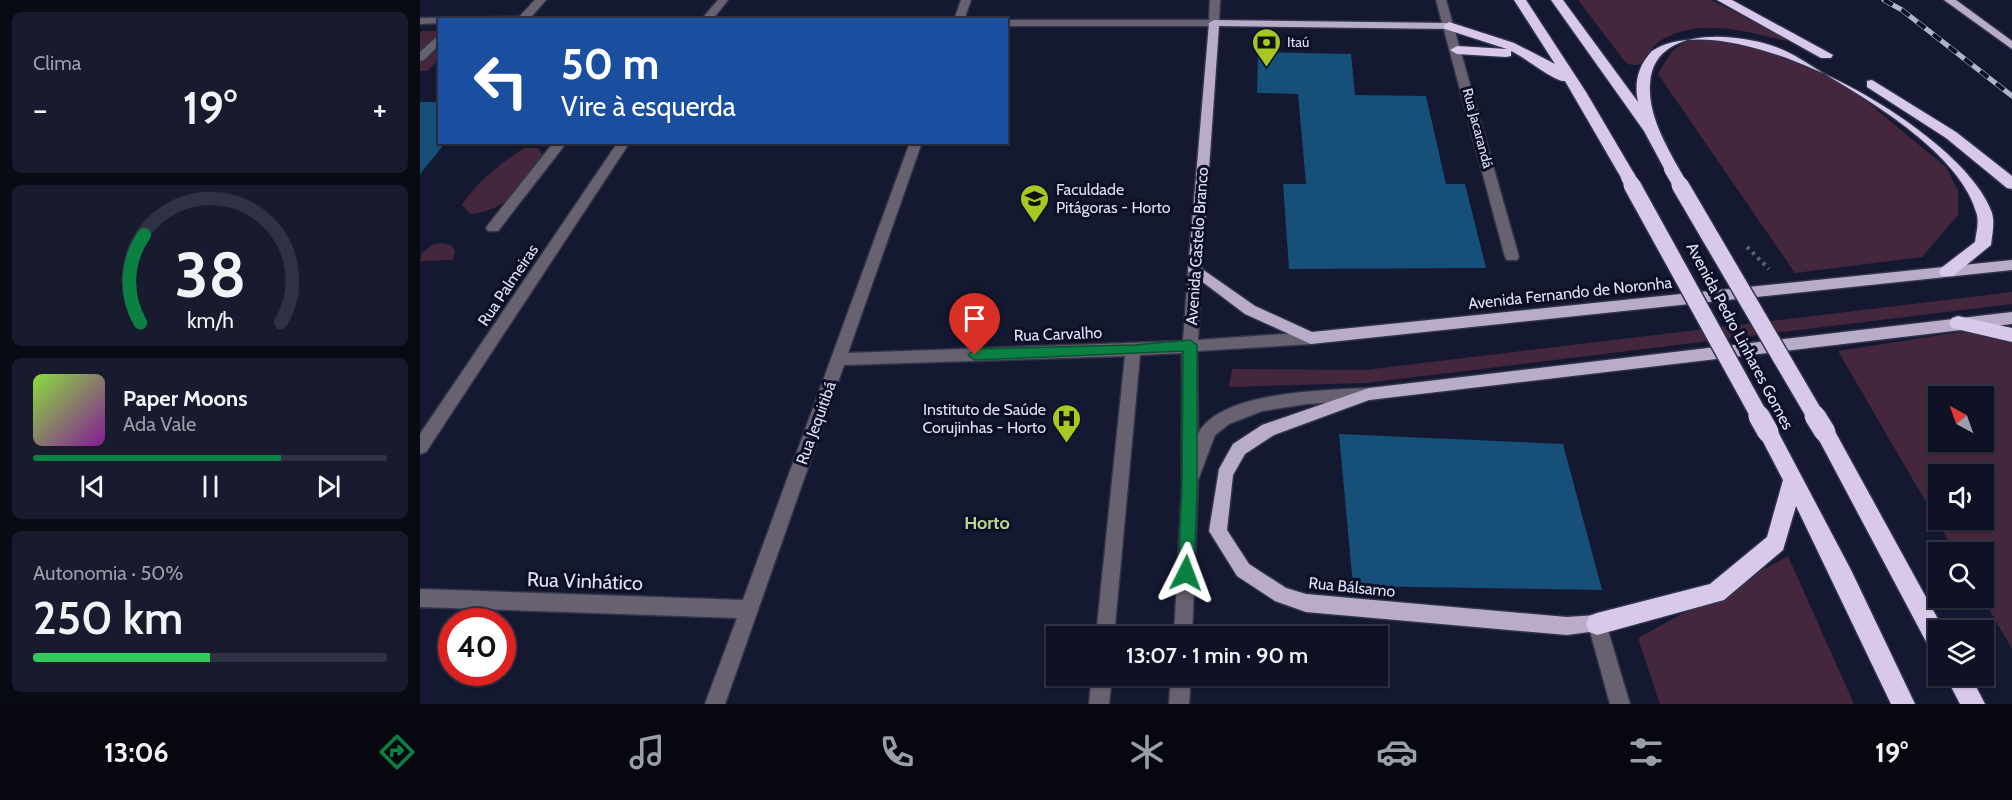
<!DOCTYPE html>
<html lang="pt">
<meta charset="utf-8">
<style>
:root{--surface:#0f1225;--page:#181b2d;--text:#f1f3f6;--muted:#9b9ea7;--line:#2f3242;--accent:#0b8043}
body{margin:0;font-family:Cabin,sans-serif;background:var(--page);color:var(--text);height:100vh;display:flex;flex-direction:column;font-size:22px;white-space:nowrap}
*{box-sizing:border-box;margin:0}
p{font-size:20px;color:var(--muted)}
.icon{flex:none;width:33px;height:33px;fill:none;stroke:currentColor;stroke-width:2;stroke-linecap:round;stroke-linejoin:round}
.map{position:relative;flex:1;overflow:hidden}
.panel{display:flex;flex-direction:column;gap:12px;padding:12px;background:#080a14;width:420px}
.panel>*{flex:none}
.guide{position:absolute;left:18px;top:18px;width:570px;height:126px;border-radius:0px;box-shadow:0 2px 4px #0004,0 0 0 2px var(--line);background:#1a4fa0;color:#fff;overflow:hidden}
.needle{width:39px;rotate:319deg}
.buttons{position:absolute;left:1508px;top:386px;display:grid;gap:12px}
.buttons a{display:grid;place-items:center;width:66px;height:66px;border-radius:0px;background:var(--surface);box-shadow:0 2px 4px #0004,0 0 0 2px var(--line);font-size:30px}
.speed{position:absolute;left:18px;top:608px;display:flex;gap:12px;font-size:30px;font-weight:700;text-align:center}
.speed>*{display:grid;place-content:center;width:78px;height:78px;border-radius:50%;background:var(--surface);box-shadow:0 2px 4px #0004,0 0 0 2px var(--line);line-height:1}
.speed .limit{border:9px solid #d22;background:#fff;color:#111}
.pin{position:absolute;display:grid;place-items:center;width:51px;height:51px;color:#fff;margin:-62px -26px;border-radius:50% 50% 50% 0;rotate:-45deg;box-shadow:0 0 6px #0007}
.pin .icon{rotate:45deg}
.me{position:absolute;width:66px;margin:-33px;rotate:3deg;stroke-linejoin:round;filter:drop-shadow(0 0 4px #0008)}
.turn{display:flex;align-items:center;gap:21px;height:126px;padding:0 24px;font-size:27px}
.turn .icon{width:78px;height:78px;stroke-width:2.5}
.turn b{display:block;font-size:42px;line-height:51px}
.big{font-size:45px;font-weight:600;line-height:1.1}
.panel .widget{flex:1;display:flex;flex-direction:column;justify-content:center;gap:9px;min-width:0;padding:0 21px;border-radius:9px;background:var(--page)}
.panel .dial{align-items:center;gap:0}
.dial svg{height:156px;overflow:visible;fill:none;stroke:var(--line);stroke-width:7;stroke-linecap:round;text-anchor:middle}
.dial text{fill:var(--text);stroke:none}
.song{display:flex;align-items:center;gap:18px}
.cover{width:72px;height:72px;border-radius:9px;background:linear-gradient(135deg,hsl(90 70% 55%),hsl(290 70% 35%))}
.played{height:6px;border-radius:3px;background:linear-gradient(90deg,var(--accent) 70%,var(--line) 70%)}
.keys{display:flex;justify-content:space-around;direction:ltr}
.heat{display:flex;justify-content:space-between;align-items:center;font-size:33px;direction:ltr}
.charge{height:9px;border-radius:4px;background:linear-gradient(90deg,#34c759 50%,var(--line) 0)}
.trip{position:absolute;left:626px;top:626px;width:342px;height:60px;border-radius:0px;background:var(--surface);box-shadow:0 2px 4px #0004,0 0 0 2px var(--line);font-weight:600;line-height:60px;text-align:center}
.dock{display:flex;height:96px;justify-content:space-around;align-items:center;background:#06070f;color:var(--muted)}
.dock .icon{width:42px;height:42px}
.dock .selected{color:var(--accent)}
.dock b{font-size:27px;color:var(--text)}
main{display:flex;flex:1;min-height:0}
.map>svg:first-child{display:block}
</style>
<main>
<section class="panel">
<div class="widget"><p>Clima</p>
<div class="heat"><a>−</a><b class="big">19°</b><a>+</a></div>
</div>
<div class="widget dial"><svg viewBox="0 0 100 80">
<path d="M14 69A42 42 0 1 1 86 69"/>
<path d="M14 69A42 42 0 0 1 16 24" stroke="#0b8043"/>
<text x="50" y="56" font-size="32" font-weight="700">38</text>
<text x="50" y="72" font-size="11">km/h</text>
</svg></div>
<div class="widget">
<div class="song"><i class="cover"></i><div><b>Paper Moons</b><p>Ada Vale</p></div></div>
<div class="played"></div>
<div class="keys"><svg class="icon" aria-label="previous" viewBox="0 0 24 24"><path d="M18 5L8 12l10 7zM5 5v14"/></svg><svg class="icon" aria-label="pause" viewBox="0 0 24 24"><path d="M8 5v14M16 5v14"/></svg><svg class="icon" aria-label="next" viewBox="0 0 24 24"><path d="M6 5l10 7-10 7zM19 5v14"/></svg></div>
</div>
<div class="widget"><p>Autonomia · 50%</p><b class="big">250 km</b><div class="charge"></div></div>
</section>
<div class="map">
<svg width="1592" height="704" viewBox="0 0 1592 704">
<rect width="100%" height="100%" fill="#141831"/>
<g fill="#44273d" fill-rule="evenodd">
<path d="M1158,0H1291L1368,39L1366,41C1329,32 1286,19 1249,36C1228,45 1232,55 1220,64C1216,66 1210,65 1206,63Z"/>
<polygon points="2,31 19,31 19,59 7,71 0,71 0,34"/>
<path d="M1296,38L1365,53L1435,92L1526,167L1538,191V215L1502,257L1375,273L1238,74C1255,43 1261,40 1296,38Z"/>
<path d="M105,148H118L123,156C100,186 90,210 50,214L42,205C56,183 82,161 105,148Z"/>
<polygon points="22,243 31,245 35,251 33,260 0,261 2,253 12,245"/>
<polygon points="1592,292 1592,304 946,383 809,387 812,369 945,370"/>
<path d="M1559,329L1592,339V649L1562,597L1563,552H1535L1418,351ZM1518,396H1563V441H1518ZM1518,474H1563V519H1518Z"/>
<polygon points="1368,556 1434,704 1240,704 1218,638"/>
</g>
<g fill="#164f78">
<polygon points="838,52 931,54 935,95 1006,96 1026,184 1045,184 1066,268 869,269 863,184 886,184 878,94 837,93"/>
<polygon points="0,102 20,102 20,142 26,142 0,174"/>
<polygon points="919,434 1143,444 1182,590 933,586"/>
</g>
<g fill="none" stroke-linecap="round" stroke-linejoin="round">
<defs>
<g id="minor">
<polygon points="115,0 126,0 111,17 126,20 20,20 20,23 0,24 0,18 99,17"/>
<polygon points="298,0 308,0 292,20 281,20"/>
<polygon points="541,0 551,0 544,20 534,20"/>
<polygon points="790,0 800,0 799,23 794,26 586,26 586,20 789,20"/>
<polygon points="1016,0 1026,0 1099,257 1097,260 1087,260 1085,257"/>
<polygon points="20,34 20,44 4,60 0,61 0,52"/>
<polygon points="134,142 147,142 78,231 68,231 66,228 68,225"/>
<polygon points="198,142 210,142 6,452 0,454 0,434"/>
<path d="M490,142H502L428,353L763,341L768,271L775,266L782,271L778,340L891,332L896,334L898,338L896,342L891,344L777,351L778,434C799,391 907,390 949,388L955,389L957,394L955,399L949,400L887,404L842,411L809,424L795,435L778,480L772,636H754L762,488V353L720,355L694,636H676L705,356L424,365L305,704H285L317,618L0,607V589L323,600Z"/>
<polygon points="1177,615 1184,618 1186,624 1210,704 1190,704 1168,624 1170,618"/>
<polygon points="672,675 692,675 689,704 669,704"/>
<polygon points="751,675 771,675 769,704 749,704"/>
</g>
<g id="major">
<polygon points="1524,0 1536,0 1592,41 1592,49"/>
<polygon points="794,20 1029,23 1034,26 1029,29 799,26 782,269 835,306 892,332 1592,260 1592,270 891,344 825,314 768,271 789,23"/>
<polygon points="1592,312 1592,324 949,400 854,435 825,454 813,475 807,530 829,564 866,588 886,594 1147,617 1177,615 1184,618 1186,624 1184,630 1147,635 886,612 855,601 817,576 789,531 799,469 813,444 842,425 949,388"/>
</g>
<g id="highway">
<path d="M1094,0H1106L1166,92L1216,177L1213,181H1203L1145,81C1134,82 1105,57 1091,51V56L1086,57L1037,54L1030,50L1037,46L1087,49L1025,29L1023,26L1029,22L1094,43L1135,64Z"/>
<path d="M1131,0H1143L1218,102C1214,82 1218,66 1232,51C1309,0 1544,130 1572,213C1575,223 1572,235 1571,245L1533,276H1521L1519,272L1521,268L1555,242C1556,234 1559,224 1557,215C1542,155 1452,102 1403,73C1385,62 1370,51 1350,45C1312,33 1233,26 1230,84C1228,114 1245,143 1259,169L1256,172H1246L1224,131Z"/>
<polygon points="1297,0 1312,0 1413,55 1411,58 1401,58"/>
<polygon points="1452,80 1536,132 1592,176 1592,189 1587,188 1526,138 1447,87 1447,81"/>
<polygon points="1538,316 1592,328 1592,342 1532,328 1529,323 1532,318"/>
<polygon points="1348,424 1355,426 1431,570 1495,704 1471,704 1376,506 1363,550 1304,600 1177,635 1169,632 1166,624 1169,616 1177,613 1290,584 1347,537 1363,480 1338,432 1341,426"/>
<polygon points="1405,424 1412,426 1524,630 1518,630 1518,652 1510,649 1398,438 1395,432 1398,426"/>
<polygon points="1525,675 1550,675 1565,704 1540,704"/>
</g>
</defs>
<use href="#minor" stroke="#30344c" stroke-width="3"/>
<use href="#major" stroke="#30344c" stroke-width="3"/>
<use href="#highway" stroke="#30344c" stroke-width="3"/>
<polyline stroke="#61657b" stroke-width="4" stroke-dasharray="3 4.5" stroke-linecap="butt" points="1327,247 1349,269"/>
<use href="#minor" fill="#686270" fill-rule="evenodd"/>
<use href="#major" fill="#b8acc8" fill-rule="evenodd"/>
<use href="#highway" fill="#d8c9eb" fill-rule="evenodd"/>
<defs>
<polyline id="rail" points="1464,0 1482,10 1592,96"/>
</defs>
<use href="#rail" stroke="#b0b4c8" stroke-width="5"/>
<use href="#rail" stroke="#0c0f27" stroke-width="4" stroke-dasharray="10" stroke-linecap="butt"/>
<defs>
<g id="highway-bridge-far2">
<polyline points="1251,169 1261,186"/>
<polyline points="1208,177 1213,186"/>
</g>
<g id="highway-bridge-far1">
<polyline points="1212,185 1340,417"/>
<polyline points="1260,185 1396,417"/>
</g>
<g id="highway-bridge">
<polyline points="1339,416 1348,432"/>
<polyline points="1395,416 1405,432"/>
</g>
</defs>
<use href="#highway-bridge-far2" stroke="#30344c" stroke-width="16" stroke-linecap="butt"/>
<use href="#highway-bridge-far1" stroke="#30344c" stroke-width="20" stroke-linecap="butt"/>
<use href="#highway-bridge" stroke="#30344c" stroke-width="24" stroke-linecap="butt"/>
<use href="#highway-bridge-far2" stroke="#d8c9eb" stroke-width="14"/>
<use href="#highway-bridge-far1" stroke="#d8c9eb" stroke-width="17"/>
<use href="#highway-bridge" stroke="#d8c9eb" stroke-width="21"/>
</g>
<polygon fill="#0b8043" stroke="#07532c" stroke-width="1.5" points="770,340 777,345 777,488 774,573 772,578 766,580 760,578 758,573 762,488 763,351 555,360 548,355 555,349 714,345"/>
<defs>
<symbol id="bank-pin" viewBox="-11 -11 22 30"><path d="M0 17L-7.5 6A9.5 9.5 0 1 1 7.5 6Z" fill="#a6c821" stroke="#0c0f27"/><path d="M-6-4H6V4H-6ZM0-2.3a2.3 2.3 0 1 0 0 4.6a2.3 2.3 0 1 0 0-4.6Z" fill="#111"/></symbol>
<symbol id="university-pin" viewBox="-11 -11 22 30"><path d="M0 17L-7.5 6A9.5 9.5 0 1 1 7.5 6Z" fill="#a6c821" stroke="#0c0f27"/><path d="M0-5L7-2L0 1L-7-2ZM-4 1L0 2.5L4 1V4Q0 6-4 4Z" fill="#111"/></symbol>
<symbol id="hospital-pin" viewBox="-11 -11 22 30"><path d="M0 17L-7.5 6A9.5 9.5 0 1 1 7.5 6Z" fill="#a6c821" stroke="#0c0f27"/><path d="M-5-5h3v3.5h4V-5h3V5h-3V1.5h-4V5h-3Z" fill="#111"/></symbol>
</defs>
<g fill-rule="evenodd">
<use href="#bank-pin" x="830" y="26" width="33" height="45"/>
<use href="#university-pin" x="598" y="182" width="33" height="45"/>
<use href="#hospital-pin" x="630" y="402" width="33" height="45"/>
</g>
<g text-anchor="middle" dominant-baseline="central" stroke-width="6" stroke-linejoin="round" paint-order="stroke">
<g font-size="14" fill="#dde1f3" stroke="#0c0f27" text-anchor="start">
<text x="867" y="42">Itaú</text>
</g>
<g font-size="14" fill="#dde1f3" stroke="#0c0f27">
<text transform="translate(1058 128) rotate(75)">Rua Jacarandá</text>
</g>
<g font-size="16" fill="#dde1f3" stroke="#0c0f27" text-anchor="start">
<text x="636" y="189">Faculdade<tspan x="636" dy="18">Pitágoras - Horto</tspan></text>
<text x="626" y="409" text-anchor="end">Instituto de Saúde<tspan x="626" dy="18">Corujinhas - Horto</tspan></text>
</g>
<g font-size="16" fill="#dde1f3" stroke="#0c0f27">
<text transform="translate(777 246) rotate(-86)">Avenida Castelo Branco</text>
<text transform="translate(88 285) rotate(-56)">Rua Palmeiras</text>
<text transform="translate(1150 293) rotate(-6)">Avenida Fernando de Noronha</text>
<text transform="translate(638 334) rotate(-2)">Rua Carvalho</text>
<text transform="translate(1320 336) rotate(62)">Avenida Pedro Linhares Gomes</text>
<text transform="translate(396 423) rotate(-70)">Rua Jequitibá</text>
<text transform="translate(932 587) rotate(6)">Rua Bálsamo</text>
</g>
<g font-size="18" font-weight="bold" fill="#c0d58b" stroke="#0c0f27">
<text x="567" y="523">Horto</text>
</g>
<g font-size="20" fill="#dde1f3" stroke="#0c0f27">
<text transform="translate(165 581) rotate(2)">Rua Vinhático</text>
</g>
</g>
</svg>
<div class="buttons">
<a><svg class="needle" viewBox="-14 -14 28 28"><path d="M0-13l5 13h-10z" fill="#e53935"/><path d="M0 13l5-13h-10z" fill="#9b9ea7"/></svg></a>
<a><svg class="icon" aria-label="sound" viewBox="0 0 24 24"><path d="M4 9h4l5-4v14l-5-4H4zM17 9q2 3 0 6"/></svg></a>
<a><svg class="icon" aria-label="search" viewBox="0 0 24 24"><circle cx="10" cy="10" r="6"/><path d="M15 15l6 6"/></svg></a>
<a><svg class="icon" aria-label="layers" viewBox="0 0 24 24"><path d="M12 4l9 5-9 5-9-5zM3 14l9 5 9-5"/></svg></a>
</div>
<div class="speed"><div class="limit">40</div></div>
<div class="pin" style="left:555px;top:355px;background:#d93025"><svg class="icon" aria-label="arrive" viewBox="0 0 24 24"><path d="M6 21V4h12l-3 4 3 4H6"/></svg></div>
<svg class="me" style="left:766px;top:573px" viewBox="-20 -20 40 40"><path d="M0-17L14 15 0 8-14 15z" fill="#0b8043" stroke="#fff" stroke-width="4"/></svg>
<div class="trip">13:07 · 1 min · 90 m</div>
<div class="guide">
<div class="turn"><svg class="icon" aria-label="left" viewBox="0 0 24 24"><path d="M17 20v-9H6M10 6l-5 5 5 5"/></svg><div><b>50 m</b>Vire à esquerda</div></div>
</div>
</div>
</main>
<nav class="dock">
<b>13:06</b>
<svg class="icon selected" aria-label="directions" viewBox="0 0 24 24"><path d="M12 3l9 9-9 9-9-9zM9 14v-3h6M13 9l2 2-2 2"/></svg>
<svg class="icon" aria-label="music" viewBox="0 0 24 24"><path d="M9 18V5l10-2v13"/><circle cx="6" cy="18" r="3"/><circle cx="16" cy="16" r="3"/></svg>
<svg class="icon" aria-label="phone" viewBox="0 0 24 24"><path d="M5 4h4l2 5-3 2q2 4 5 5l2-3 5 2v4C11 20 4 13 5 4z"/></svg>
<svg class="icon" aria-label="climate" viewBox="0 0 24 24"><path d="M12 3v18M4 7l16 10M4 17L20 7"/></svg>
<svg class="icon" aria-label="car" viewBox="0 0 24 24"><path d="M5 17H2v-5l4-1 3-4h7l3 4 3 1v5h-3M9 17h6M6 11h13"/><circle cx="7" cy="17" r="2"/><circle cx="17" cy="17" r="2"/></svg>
<svg class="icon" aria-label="filters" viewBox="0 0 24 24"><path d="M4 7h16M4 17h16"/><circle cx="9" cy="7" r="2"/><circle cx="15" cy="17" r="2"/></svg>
<b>19°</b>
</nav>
